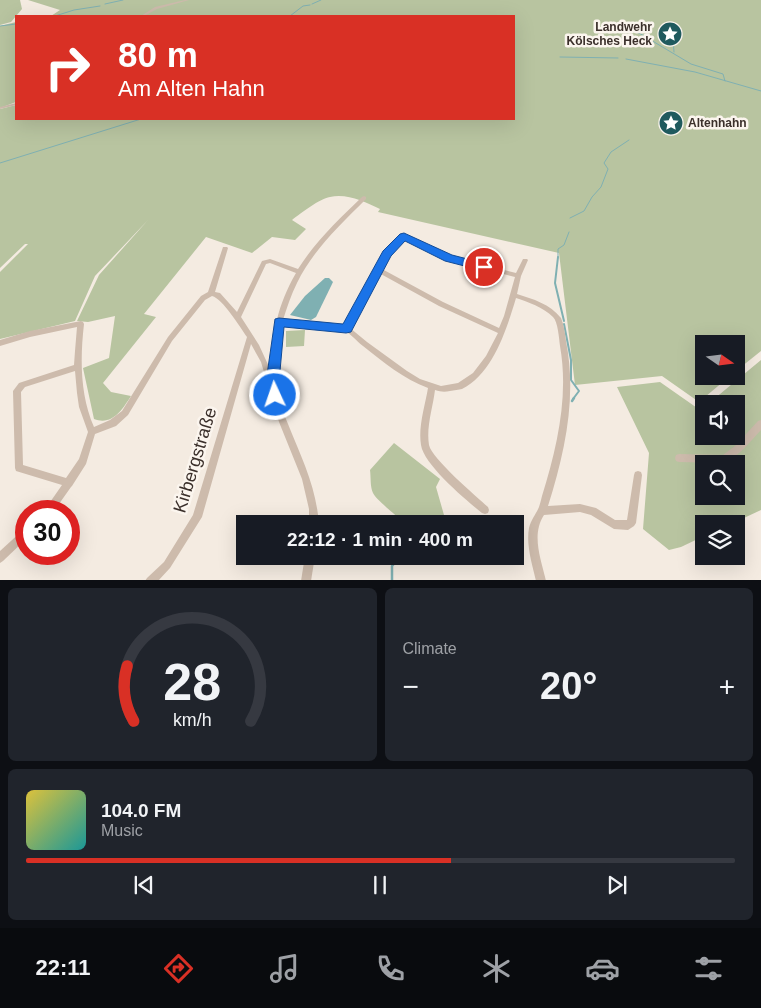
<!DOCTYPE html>
<meta charset="utf-8">
<style>
:root{--surface:#171b24;--page:#20242c;--text:#f1f3f6;--muted:#9ea1a6;--line:#363941;--accent:#d93025}
body{margin:0;font-family:Helvetica,sans-serif;background:var(--page);color:var(--text);height:100vh;display:flex;flex-direction:column;font-size:19px;white-space:nowrap}
*{box-sizing:border-box;margin:0}
p{font-size:16px;color:var(--muted)}
.icon{flex:none;width:28px;height:28px;fill:none;stroke:currentColor;stroke-width:2;stroke-linecap:round;stroke-linejoin:round}
.map{position:relative;height:580px;overflow:hidden}
.drawer{display:flex;flex-direction:column;gap:8px;padding:8px;background:#0d0f14;flex:1}
.drawer>*{flex:none}
.guide{position:absolute;left:15px;top:15px;width:500px;height:105px;border-radius:0px;box-shadow:0 5px 20px #0002;background:#d93025;color:#fff;overflow:hidden}
.needle{width:32px;rotate:104deg}
.fabs{position:absolute;left:695px;top:335px;display:grid;gap:10px}
.fabs a{display:grid;place-items:center;width:50px;height:50px;border-radius:0px;background:var(--surface);box-shadow:0 5px 20px #0002;font-size:25px}
.speed{position:absolute;left:15px;top:500px;display:flex;gap:10px;font-size:25px;font-weight:700;text-align:center}
.speed>*{display:grid;place-content:center;width:65px;height:65px;border-radius:50%;background:var(--surface);box-shadow:0 5px 20px #0002;line-height:1}
.speed .limit{border:8px solid #d22;background:#fff;color:#111}
.pin{position:absolute;display:grid;place-items:center;width:42px;height:42px;color:#fff;margin:-21px;border:2px solid #fff;border-radius:50%;box-shadow:0 1px 5px #0007}
.me{position:absolute;width:55px;margin:-28px;rotate:357deg;stroke-linejoin:round;filter:drop-shadow(0 0 4px #0008)}
.turn{display:flex;align-items:center;gap:18px;height:105px;padding:0 20px;font-size:22px}
.turn .icon{width:65px;height:65px;stroke-width:2.5}
.turn b{display:block;font-size:35px;line-height:42px}
.big{font-size:38px;font-weight:700;line-height:1.1}
.drawer .tile{flex:1;display:flex;flex-direction:column;justify-content:center;gap:8px;min-width:0;padding:0 18px;border-radius:8px;background:var(--page)}
.drawer .dial{align-items:center;gap:0}
.dial svg{height:130px;overflow:visible;fill:none;stroke:var(--line);stroke-width:7;stroke-linecap:round;text-anchor:middle}
.dial text{fill:var(--text);stroke:none}
.song{display:flex;align-items:center;gap:15px}
.cover{width:60px;height:60px;border-radius:8px;background:linear-gradient(135deg,hsl(50 70% 55%),hsl(180 70% 35%))}
.played{height:5px;border-radius:2px;background:linear-gradient(90deg,var(--accent) 60%,var(--line) 60%)}
.keys{display:flex;justify-content:space-around;direction:ltr}
.heat{display:flex;justify-content:space-between;align-items:center;font-size:28px;direction:ltr}
.drawer .tiles{flex:1;display:grid;gap:8px;grid-template-columns:1fr 1fr}
.tile:last-child{grid-column:span 2}
.trip{position:absolute;left:236px;top:515px;width:288px;height:50px;border-radius:0px;background:var(--surface);box-shadow:0 5px 20px #0002;font-weight:700;line-height:50px;text-align:center}
.menu{display:flex;height:80px;justify-content:space-around;align-items:center;background:#090b0e;color:var(--muted)}
.menu .icon{width:35px;height:35px}
.menu .active{color:var(--accent)}
.menu b{font-size:22px;color:var(--text)}
.map>svg:first-child{display:block}
</style>
<div class="map">
<svg width="761" height="581" viewBox="0 0 761 581">
<rect width="100%" height="100%" fill="#f4ebe1"/>
<g fill="#b8c4a0" fill-rule="evenodd">
<polygon points="0,0 20,0 22,9 11,22 0,25"/>
<path d="M28,0H761V351L736,371V344H704V376H730L699,402L662,376L575,385L559,253L378,212L380,209C365,202 347,193 330,197C319,199 301,213 292,220L306,229L295,240L272,237L252,253L206,237L144,314L156,317L103,383L111,392L131,396C122,410 112,426 94,419L83,368L109,358L115,316L88,322L77,321L99,275L148,220L95,276L75,321L0,339V272L28,244H25L0,268V109L16,105V119H514V16H62L64,15L51,16L60,10Z"/>
<polygon points="16,22 16,102 0,108 0,26"/>
<polygon points="305,330 304,346 286,347 286,331"/>
<path d="M761,360V510L731,524H704V536L681,547L669,550L643,529L649,453L617,387L660,382L700,410L704,407V436H736V404H708ZM704,464H736V496H704Z"/>
<path d="M394,443L440,479L436,487L444,515V524H404C397,515 377,501 373,493C370,487 371,477 370,470Z"/>
</g>
<polygon fill="#7fb0b2" points="325,278 329,278 333,282 316,317 311,320 290,315 305,296"/>
<g fill="none" stroke-linecap="round" stroke-linejoin="round">
<g stroke="#7fb0b2" stroke-width="1">
<polyline points="105,4 123,0"/>
<polyline points="312,4 321,0"/>
<polyline points="55,16 74,10 100,6"/>
<polyline points="290,16 303,6 310,5"/>
<polyline points="0,26 16,24"/>
<polyline points="620,28 639,33 691,64 723,74 725,81"/>
<polyline points="673,38 674,52"/>
<polyline points="560,57 618,58"/>
<polyline points="626,59 695,72 761,91"/>
<polyline points="0,163 141,119"/>
<polyline points="570,218 584,211 592,197 601,187 608,169 604,163 611,152 629,140"/>
<polyline points="558,258 558,249 564,245 569,232"/>
</g>
<g stroke="#7fb0b2" stroke-width="2">
<polyline points="558,257 555,283 564,321"/>
<polyline points="564,324 571,360 571,380 579,391 573,399"/>
</g>
<g stroke="#7fb0b2" stroke-width="2.5">
<polyline points="572,401 574,398"/>
<polyline points="429,524 434,518"/>
<polyline points="392,581 392,566 401,556"/>
</g>
<g fill="#cdbbac" fill-rule="evenodd">
<polygon points="185,0 189,0 157,9 144,16 141,16 155,7"/>
<polygon points="16,103 16,105 0,109 0,107"/>
<path d="M364,196L366,197V199C340,225 313,250 297,283C291,295 287,307 283,320L324,322L345,325L385,253L402,236L404,235L451,256L516,273L523,259H527L528,260L521,276L517,294C533,299 550,304 561,318C564,325 565,333 566,341C577,397 565,452 548,506L580,504L596,508L615,520H627L634,475L635,472L638,471L641,472L642,475L636,523L634,526L628,530L614,529L591,515L580,512L544,515C531,535 541,559 546,581H536C532,564 526,545 529,528C531,520 536,514 539,507C540,504 541,500 542,496C557,448 569,396 560,346C559,338 558,322 553,317C543,307 528,302 516,298C507,328 493,374 462,389C459,390 454,390 450,391C445,392 441,392 435,390C433,407 426,427 429,445C432,459 476,496 488,507L489,510L488,513L485,514L482,513C466,500 424,465 421,445C418,427 425,406 428,388C404,379 383,362 363,346C355,340 350,332 341,330C324,324 300,326 282,325L280,342L277,381L275,384C278,397 282,411 288,424C302,459 316,486 319,524H309V509L302,479L279,422L261,362L251,344L202,517L170,568L158,581H145L147,578L164,562L193,515L247,337C240,327 223,299 212,296L205,300L172,341L128,415L116,426L95,434L86,464L72,486L71,487L54,511H45L46,508L62,485L16,471L15,468L13,391L19,383L74,365L75,351L77,327L30,337L0,346V340L30,331L81,321L83,322L84,324C80,359 80,395 94,427L110,420L122,411L168,337L201,296L208,292L223,247H227L228,248L215,292L220,293L237,312L262,261L270,259L298,269C315,242 339,219 362,197ZM405,240L447,259L515,277L504,316L499,328L443,302L382,269L389,255ZM270,263L296,273C277,306 273,332 270,369L259,345L241,317L266,264ZM379,273L439,306L498,333L486,356L473,373L458,383L441,386L420,379L407,371L367,342L350,328ZM75,371L77,393L79,407L88,432L79,459L66,478L23,465L21,392L25,387Z"/>
<path d="M761,420V430C750,442 739,456 724,463L679,462L676,461L675,458L676,455L679,454L723,455L735,446L758,421Z"/>
<polygon points="26,528 26,539 3,561 0,563 0,551 23,530"/>
<polygon points="305,556 315,556 311,581 301,581"/>
</g>
</g>
<polygon fill="#1a73e8" stroke="#114b97" points="404,233 452,255 487,264 489,267 484,271 445,261 405,241 391,256 351,332 346,333 284,327 279,382 282,395 280,399 275,401 270,399 266,382 275,319 279,318 343,324 383,251 400,234"/>
<defs>
<symbol id="sight-disc" viewBox="-11 -11 22 22"><circle r="9.5" fill="#1f5a5e" stroke="#fbf5ee"/><path d="M0-6L1.8-2.2L6-1.7L2.9 1.2L3.7 5.4L0 3.3L-3.7 5.4L-2.9 1.2L-6-1.7L-1.8-2.2Z" fill="#fff"/></symbol>
</defs>
<g fill-rule="evenodd">
<use href="#sight-disc" x="656" y="20" width="28" height="28"/>
<use href="#sight-disc" x="657" y="109" width="28" height="28"/>
</g>
<g text-anchor="middle" dominant-baseline="central" stroke-width="5" stroke-linejoin="round" paint-order="stroke">
<g font-size="12" font-weight="bold" fill="#3b302b" stroke="#fbf5ee" text-anchor="end">
<text x="652" y="27">Landwehr<tspan x="652" dy="14">Kölsches Heck</tspan></text>
<text x="688" y="123" text-anchor="start">Altenhahn</text>
</g>
<g font-size="18" fill="#3b302b" stroke="#fbf5ee">
<text transform="translate(195 460) rotate(-73)">Kirbergstraße</text>
</g>
</g>
</svg>
<div class="fabs">
<a><svg class="needle" viewBox="-14 -14 28 28"><path d="M0-13l5 13h-10z" fill="#e53935"/><path d="M0 13l5-13h-10z" fill="#9ea1a6"/></svg></a>
<a><svg class="icon" aria-label="sound" viewBox="0 0 24 24"><path d="M4 9h4l5-4v14l-5-4H4zM17 9q2 3 0 6"/></svg></a>
<a><svg class="icon" aria-label="search" viewBox="0 0 24 24"><circle cx="10" cy="10" r="6"/><path d="M15 15l6 6"/></svg></a>
<a><svg class="icon" aria-label="layers" viewBox="0 0 24 24"><path d="M12 4l9 5-9 5-9-5zM3 14l9 5 9-5"/></svg></a>
</div>
<div class="speed"><div class="limit">30</div></div>
<div class="pin" style="left:484px;top:267px;background:#d93025"><svg class="icon" aria-label="arrive" viewBox="0 0 24 24"><path d="M6 21V4h12l-3 4 3 4H6"/></svg></div>
<svg class="me" style="left:275px;top:395px" viewBox="-20 -20 40 40"><circle r="17" fill="#1a73e8" stroke="#fff" stroke-width="3"/><path d="M0-11L8 9 0 5-8 9z" fill="#fff"/></svg>
<div class="trip">22:12 · 1 min · 400 m</div>
<div class="guide">
<div class="turn"><svg class="icon" aria-label="right" viewBox="0 0 24 24"><path d="M7 20v-9h11M14 6l5 5-5 5"/></svg><div><b>80 m</b>Am Alten Hahn</div></div>
</div>
</div>
<section class="drawer">
<div class="tiles">
<div class="tile dial"><svg viewBox="0 0 100 80">
<path d="M14 69A42 42 0 1 1 86 69"/>
<path d="M14 69A42 42 0 0 1 10 35" stroke="#d93025"/>
<text x="50" y="56" font-size="32" font-weight="700">28</text>
<text x="50" y="72" font-size="11">km/h</text>
</svg></div>
<div class="tile"><p>Climate</p>
<div class="heat"><a>−</a><b class="big">20°</b><a>+</a></div>
</div>
<div class="tile">
<div class="song"><i class="cover"></i><div><b>104.0 FM</b><p>Music</p></div></div>
<div class="played"></div>
<div class="keys"><svg class="icon" aria-label="previous" viewBox="0 0 24 24"><path d="M18 5L8 12l10 7zM5 5v14"/></svg><svg class="icon" aria-label="pause" viewBox="0 0 24 24"><path d="M8 5v14M16 5v14"/></svg><svg class="icon" aria-label="next" viewBox="0 0 24 24"><path d="M6 5l10 7-10 7zM19 5v14"/></svg></div>
</div>
</div>
</section>
<nav class="menu">
<b>22:11</b>
<svg class="icon active" aria-label="directions" viewBox="0 0 24 24"><path d="M12 3l9 9-9 9-9-9zM9 14v-3h6M13 9l2 2-2 2"/></svg>
<svg class="icon" aria-label="music" viewBox="0 0 24 24"><path d="M9 18V5l10-2v13"/><circle cx="6" cy="18" r="3"/><circle cx="16" cy="16" r="3"/></svg>
<svg class="icon" aria-label="phone" viewBox="0 0 24 24"><path d="M5 4h4l2 5-3 2q2 4 5 5l2-3 5 2v4C11 20 4 13 5 4z"/></svg>
<svg class="icon" aria-label="climate" viewBox="0 0 24 24"><path d="M12 3v18M4 7l16 10M4 17L20 7"/></svg>
<svg class="icon" aria-label="car" viewBox="0 0 24 24"><path d="M5 17H2v-5l4-1 3-4h7l3 4 3 1v5h-3M9 17h6M6 11h13"/><circle cx="7" cy="17" r="2"/><circle cx="17" cy="17" r="2"/></svg>
<svg class="icon" aria-label="filters" viewBox="0 0 24 24"><path d="M4 7h16M4 17h16"/><circle cx="9" cy="7" r="2"/><circle cx="15" cy="17" r="2"/></svg>
</nav>
